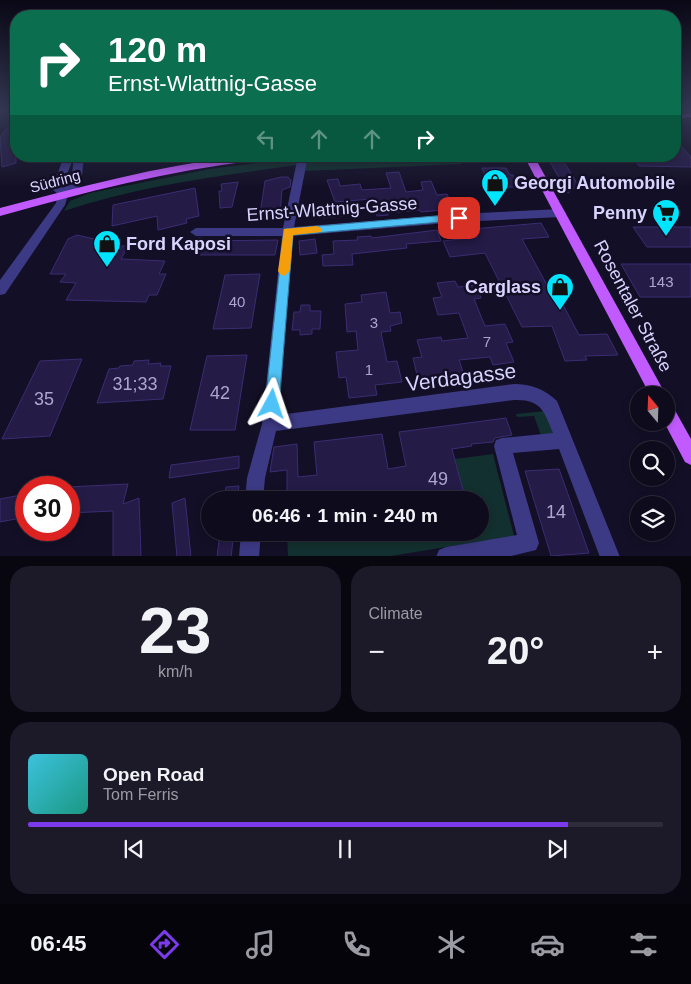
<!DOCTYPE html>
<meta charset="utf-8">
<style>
:root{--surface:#0e0b1c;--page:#1c1929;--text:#f1f3f6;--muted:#9b9ba3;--line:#2e2b3b;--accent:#7c3aed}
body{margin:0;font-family:Arial,sans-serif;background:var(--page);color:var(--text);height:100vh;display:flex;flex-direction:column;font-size:19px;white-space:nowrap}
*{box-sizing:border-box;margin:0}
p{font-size:16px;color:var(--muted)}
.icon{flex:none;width:28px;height:28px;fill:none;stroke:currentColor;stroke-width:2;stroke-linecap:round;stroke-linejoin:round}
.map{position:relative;height:556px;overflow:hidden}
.details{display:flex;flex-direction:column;gap:10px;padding:10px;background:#08060f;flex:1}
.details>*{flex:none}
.top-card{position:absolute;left:10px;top:10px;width:671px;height:152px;border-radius:20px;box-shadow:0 2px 8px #0003,0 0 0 1px var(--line);background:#0b6e4f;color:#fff;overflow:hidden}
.needle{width:32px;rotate:341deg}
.controls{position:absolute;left:630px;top:386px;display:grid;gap:10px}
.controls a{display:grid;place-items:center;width:45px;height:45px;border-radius:50%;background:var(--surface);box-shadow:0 2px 8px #0003,0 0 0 1px var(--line);font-size:25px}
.speed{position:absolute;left:15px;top:476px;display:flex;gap:10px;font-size:25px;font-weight:700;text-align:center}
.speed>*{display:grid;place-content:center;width:65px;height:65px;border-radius:50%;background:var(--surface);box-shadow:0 2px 8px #0003,0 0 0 1px var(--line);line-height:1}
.speed .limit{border:8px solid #d22;background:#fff;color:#111}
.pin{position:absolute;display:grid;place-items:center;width:42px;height:42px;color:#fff;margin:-21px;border-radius:10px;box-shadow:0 2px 8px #0006}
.me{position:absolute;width:55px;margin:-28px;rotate:5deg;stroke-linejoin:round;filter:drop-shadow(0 0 4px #0008)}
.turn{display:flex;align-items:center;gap:18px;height:105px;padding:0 15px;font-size:22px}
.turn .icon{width:65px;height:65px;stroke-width:2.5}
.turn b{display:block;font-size:35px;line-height:42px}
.lanes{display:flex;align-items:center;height:48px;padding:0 15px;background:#0003;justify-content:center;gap:25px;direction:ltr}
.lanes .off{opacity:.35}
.big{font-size:38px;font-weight:800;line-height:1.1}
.details .widget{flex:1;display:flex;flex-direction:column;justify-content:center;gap:8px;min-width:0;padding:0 18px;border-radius:20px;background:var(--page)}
.details .dial{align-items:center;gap:0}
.dial b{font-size:65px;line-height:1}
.song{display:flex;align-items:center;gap:15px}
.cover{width:60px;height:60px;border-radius:8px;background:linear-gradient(135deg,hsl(190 70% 55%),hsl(170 70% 35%))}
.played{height:5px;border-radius:2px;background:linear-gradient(90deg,var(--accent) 85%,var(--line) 85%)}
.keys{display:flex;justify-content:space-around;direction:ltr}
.heat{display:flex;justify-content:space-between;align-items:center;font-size:28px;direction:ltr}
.details .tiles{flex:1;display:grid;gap:10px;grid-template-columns:1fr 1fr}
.widget:last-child{grid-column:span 2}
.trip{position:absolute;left:201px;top:491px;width:288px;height:50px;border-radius:25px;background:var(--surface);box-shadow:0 2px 8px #0003,0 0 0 1px var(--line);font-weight:800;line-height:50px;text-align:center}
.menu{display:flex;height:80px;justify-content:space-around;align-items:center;background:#06040b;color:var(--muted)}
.menu .icon{width:35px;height:35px}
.menu .selected{color:var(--accent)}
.menu b{font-size:22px;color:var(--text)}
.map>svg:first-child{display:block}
</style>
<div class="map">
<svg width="691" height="557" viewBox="0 0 691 557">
<rect width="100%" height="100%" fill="#130f26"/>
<g fill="#12302f">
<polygon points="459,156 462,164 305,171 306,161 315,157"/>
<path d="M291,159L297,162V165C219,176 139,186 64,211L70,201L90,193L210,169Z"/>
<polygon points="546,411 553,433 542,438 534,416 517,417 516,414"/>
<polygon points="493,454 514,536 391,556 288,557 287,533 480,532 480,500 415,500 464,494 455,459"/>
</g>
<g fill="#241b47" stroke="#3b2d73">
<polygon points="16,117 16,163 2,167 0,137"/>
<polygon points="675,139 691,157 691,167 639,166 632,156 675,156"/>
<polygon points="547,157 561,157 578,185 568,193"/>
<polygon points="482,168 506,168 510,175 513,175 519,187 504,187 501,179 486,178"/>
<polygon points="399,172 406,192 423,190 421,182 431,181 437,195 447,194 454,209 421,212 420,210 388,213 388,215 377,216 372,199 335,202 327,180 338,179 340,186 360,184 362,190 391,188 386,173"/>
<polygon points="281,177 288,177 291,180 290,187 282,190 280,214 260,214 265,181"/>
<polygon points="238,182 232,207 220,208 219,191 222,191 221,184"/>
<polygon points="195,188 199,216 186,219 187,223 158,230 157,216 112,226 113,205"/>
<polygon points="340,204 342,216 323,218 321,206"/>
<polygon points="541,223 549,237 522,239 554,298 559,297 579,335 607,334 618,355 585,356 587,360 565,361 552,326 522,327 485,253 450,257 443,241 477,237 472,229"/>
<polygon points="633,227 691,227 691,247 647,247"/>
<polygon points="437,230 441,241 406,244 407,248 352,254 353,265 323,266 322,255 334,254 333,241 358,240 357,237 371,236 372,238"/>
<polygon points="77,235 107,242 107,246 128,246 121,259 165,261 159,274 166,274 157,295 149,295 146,302 66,300 76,283 60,282 66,274 50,274 68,239"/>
<polygon points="199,238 202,238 203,241 278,240 275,255 194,255"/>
<polygon points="315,239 317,253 300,255 299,241"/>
<polygon points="621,264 691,264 691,297 640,297"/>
<polygon points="260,274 251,328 213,329 225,275"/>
<polygon points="455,281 458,287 476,285 481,298 474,299 485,326 505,324 513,342 506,343 514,362 493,365 490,357 459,360 466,381 443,384 440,376 418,379 413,358 422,357 417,340 441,337 442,341 468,338 459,313 438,315 433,298 442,297 437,283"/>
<polygon points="386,292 390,313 400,312 402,323 390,326 391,331 381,332 387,362 397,361 402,382 375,385 377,395 349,398 346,377 339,378 336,352 358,350 356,331 347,332 345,304 362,302 361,295"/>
<polygon points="301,305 310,305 310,311 321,311 320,329 312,329 312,334 300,335 300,330 292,330 294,312 300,312"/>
<polygon points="247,355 235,430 190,430 207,356"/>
<polygon points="82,359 50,436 2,439 40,361"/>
<polygon points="149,360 148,364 161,363 160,366 171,366 163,399 97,403 109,369 119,368 120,366 133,365 134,361"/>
<polygon points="506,418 512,435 495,438 493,442 471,444 472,446 452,449 464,494 417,500 287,500 287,470 270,472 274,447 297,444 298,477 317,475 314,442 382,434 388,469 406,466 399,432"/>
<polygon points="239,456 239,468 169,478 171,465"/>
<polygon points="559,469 589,553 551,556 525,471"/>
<polygon points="128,484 123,504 139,498 141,557 113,557 113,511 69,513 69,487"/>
<polygon points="239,486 237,500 224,500 226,487"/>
<polygon points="26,494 26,517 0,522 0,499"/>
<polygon points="185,498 191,557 177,557 172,503"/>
<polygon points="220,532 234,532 231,557 217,557"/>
</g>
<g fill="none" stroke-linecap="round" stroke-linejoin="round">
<g fill="#3d3a85" fill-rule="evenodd">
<polygon points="64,156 74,156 62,188 71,184 74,156 84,156 81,185 68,195 65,205 5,294 0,295 0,280 56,203 58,194 52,189"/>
<path d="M298,156H308L294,227L459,214L561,209L566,213L561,217L459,222L293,236L279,415L514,384C531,384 544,389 557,401L620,557H600L559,449L513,453L539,543L536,550L507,557H436L439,550L446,547L517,535L494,446L496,440L502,438L553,433C544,411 541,399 514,400L276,431L265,478L263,500H245L247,478L262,424L282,236H196L190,232L196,228H283Z"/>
<polygon points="241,532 261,532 259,557 239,557"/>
</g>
<g fill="#c25bff" fill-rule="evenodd">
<polygon points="691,113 691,117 675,119 675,115"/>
<path d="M240,156H270L266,159C175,169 88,191 0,216V208C79,187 158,166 240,156Z"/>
<polygon points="524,156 534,156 666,395 650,395"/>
<polygon points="666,403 672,405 691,439 691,465 685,462 664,422 666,422"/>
</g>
</g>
<linearGradient id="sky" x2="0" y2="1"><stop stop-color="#0a0815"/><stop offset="0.59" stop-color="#333752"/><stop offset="1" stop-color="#333752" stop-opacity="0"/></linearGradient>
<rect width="691" height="188" fill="url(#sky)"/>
<polygon fill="#4fc3f7" stroke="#337fa1" points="459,214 464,218 463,220 293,235 279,404 277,409 272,412 267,409 265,404 284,229"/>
<polygon fill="#f59e0b" points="317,226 322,229 321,232 293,235 290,271 284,276 280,274 278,271 284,229"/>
<defs>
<symbol id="shop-pin" viewBox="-11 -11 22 30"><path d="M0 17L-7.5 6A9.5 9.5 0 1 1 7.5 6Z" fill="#00e5ff" stroke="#130f26"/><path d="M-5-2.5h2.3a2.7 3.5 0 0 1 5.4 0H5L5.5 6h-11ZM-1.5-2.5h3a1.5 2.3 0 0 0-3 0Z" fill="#111"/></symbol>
<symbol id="supermarket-pin" viewBox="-11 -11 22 30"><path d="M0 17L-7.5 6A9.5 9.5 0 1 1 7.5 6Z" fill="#00e5ff" stroke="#130f26"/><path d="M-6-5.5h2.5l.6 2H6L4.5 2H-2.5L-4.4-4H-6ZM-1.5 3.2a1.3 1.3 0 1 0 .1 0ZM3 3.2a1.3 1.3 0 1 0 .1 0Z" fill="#111"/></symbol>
</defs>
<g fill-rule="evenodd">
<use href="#shop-pin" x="479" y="167" width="32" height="43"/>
<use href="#supermarket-pin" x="650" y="197" width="32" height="43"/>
<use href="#shop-pin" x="91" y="228" width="32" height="43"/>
<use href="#shop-pin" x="544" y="271" width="32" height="43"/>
</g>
<g text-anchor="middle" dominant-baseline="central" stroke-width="5" stroke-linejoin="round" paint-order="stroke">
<g font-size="15" fill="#d9d4ff" stroke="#130f26">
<text transform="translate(55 181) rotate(-15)">Südring</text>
</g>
<g font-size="15" fill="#aca6d1">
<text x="661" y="281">143</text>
<text x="237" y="301">40</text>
<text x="374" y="322">3</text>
<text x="487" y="341">7</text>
<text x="369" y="369">1</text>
</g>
<g font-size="18" font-weight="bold" fill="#d9d4ff" stroke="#130f26" text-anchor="start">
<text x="514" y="183">Georgi Automobile</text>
<text x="647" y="213" text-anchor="end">Penny</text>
<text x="126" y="244">Ford Kaposi</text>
<text x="541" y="287" text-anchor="end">Carglass</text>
</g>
<g font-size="18" fill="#d9d4ff" stroke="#130f26">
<text transform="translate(332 209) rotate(-4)">Ernst-Wlattnig-Gasse</text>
<text transform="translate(633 306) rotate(62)">Rosentaler Straße</text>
</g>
<g font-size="18" fill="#aca6d1">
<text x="135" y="384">31;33</text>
<text x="220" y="393">42</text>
<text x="44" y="399">35</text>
<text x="438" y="479">49</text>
<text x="556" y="512">14</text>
</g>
<g font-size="21" fill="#d9d4ff" stroke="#130f26">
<text transform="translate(461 377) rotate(-7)">Verdagasse</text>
</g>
</g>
</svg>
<div class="controls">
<a><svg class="needle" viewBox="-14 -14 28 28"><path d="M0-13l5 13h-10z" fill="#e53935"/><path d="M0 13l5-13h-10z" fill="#9b9ba3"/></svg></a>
<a><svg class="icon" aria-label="search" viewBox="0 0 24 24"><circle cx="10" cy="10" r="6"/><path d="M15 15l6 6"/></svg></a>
<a><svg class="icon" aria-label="layers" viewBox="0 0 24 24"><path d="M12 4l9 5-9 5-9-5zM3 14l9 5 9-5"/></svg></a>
</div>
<div class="speed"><div class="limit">30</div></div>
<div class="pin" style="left:459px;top:218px;background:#d93025"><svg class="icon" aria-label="arrive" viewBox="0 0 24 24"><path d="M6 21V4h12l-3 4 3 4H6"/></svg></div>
<svg class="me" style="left:272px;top:404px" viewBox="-20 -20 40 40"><path d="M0-17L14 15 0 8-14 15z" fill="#4fc3f7" stroke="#fff" stroke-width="4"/></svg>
<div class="trip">06:46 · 1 min · 240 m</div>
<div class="top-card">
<div class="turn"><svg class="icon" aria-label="right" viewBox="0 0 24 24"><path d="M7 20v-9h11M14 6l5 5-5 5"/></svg><div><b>120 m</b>Ernst-Wlattnig-Gasse</div></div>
<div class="lanes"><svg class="icon off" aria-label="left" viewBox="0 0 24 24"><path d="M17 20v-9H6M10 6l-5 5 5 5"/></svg><svg class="icon off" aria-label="ahead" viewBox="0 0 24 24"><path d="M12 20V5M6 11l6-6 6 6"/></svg><svg class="icon off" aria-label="ahead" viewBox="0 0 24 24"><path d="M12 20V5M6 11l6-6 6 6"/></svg><svg class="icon" aria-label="right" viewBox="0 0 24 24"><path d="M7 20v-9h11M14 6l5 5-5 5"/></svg></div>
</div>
</div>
<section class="details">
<div class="tiles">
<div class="widget dial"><b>23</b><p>km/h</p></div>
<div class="widget"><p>Climate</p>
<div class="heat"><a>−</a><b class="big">20°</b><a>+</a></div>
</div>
<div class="widget">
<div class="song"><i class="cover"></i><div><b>Open Road</b><p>Tom Ferris</p></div></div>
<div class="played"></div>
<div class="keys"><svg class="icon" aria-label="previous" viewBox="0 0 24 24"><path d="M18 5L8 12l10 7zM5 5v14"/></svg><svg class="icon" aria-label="pause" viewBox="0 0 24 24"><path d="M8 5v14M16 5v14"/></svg><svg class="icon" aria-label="next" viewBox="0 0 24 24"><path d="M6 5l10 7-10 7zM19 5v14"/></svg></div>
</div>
</div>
</section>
<nav class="menu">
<b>06:45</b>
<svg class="icon selected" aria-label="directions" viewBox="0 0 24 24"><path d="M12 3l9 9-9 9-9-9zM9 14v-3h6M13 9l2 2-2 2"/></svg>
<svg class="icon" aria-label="music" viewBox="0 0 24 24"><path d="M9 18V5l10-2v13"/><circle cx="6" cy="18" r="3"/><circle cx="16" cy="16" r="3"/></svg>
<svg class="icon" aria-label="phone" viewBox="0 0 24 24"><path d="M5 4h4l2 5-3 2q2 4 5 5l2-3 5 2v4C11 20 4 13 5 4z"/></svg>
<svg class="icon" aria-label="climate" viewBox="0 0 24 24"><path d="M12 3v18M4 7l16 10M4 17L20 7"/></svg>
<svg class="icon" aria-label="car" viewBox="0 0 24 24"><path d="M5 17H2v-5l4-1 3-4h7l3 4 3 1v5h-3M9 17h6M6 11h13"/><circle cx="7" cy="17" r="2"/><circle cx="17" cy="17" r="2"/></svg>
<svg class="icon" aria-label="filters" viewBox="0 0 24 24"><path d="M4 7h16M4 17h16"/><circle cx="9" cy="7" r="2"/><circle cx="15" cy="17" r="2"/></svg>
</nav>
